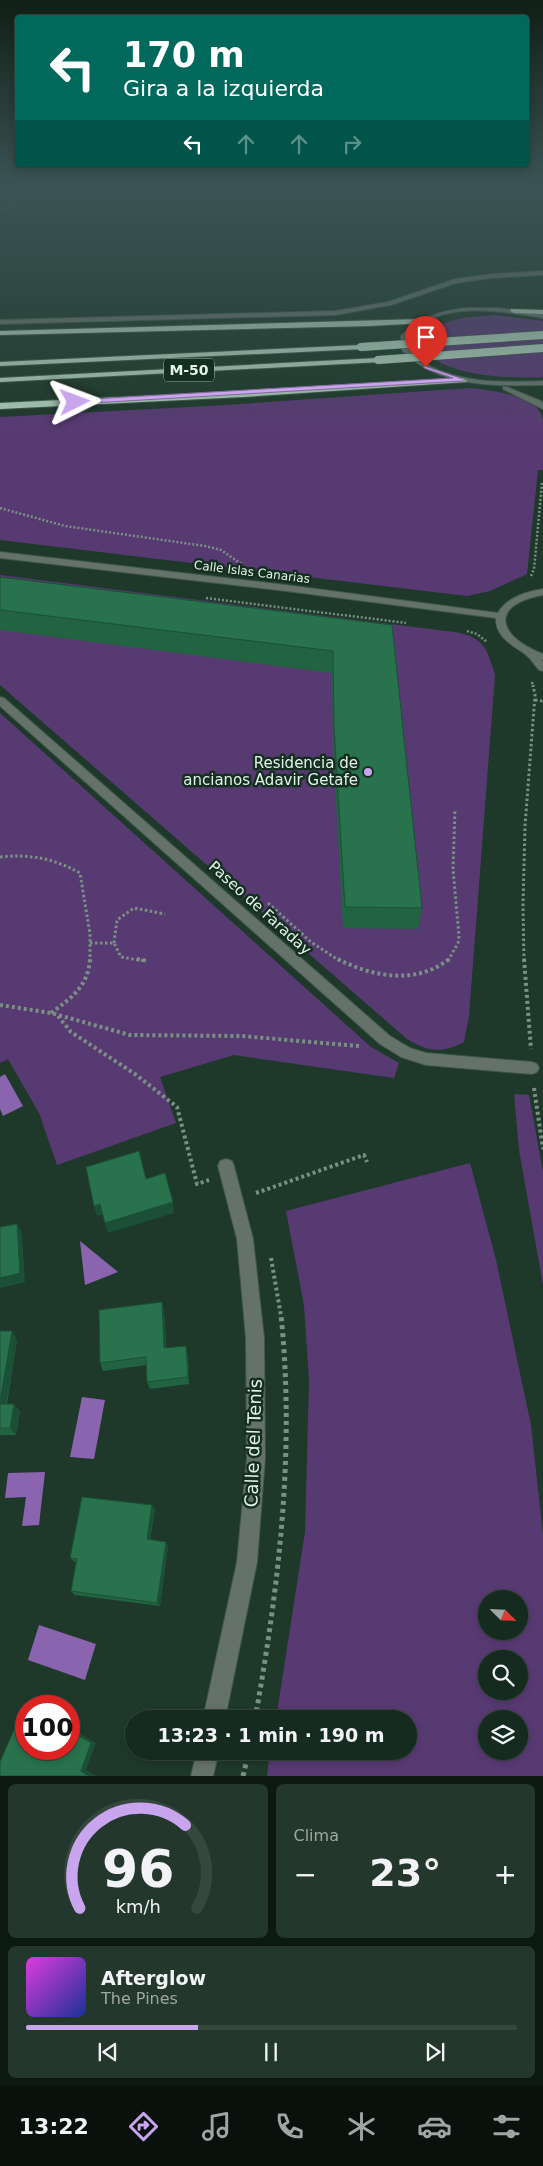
<!DOCTYPE html>
<html lang="es">
<meta charset="utf-8">
<style>
:root{--surface:#162b20;--page:#23372d;--text:#f1f3f6;--muted:#9ea7a5;--line:#35473e;--accent:#c9a5ee}
body{margin:0;font-family:"DejaVu Sans",sans-serif;background:var(--page);color:var(--text);height:100vh;display:flex;flex-direction:column;font-size:19px;white-space:nowrap}
*{box-sizing:border-box;margin:0}
p{font-size:16px;color:var(--muted)}
.icon{flex:none;width:28px;height:28px;fill:none;stroke:currentColor;stroke-width:2;stroke-linecap:round;stroke-linejoin:round}
.map{position:relative;height:1776px;overflow:hidden}
.details{display:flex;flex-direction:column;gap:8px;padding:8px;background:#0c1812;flex:1}
.details>*{flex:none}
.banner{position:absolute;left:15px;top:15px;width:514px;height:152px;border-radius:5px;box-shadow:0 2px 8px #0003,0 0 0 1px var(--line);background:#00695c;color:#fff;overflow:hidden}
.needle{width:32px;rotate:114deg}
.buttons{position:absolute;left:478px;top:1590px;display:grid;gap:10px}
.buttons a{display:grid;place-items:center;width:50px;height:50px;border-radius:50%;background:var(--surface);box-shadow:0 2px 8px #0003,0 0 0 1px var(--line);font-size:25px}
.speed{position:absolute;left:15px;top:1695px;display:flex;gap:10px;font-size:25px;font-weight:700;text-align:center}
.speed>*{display:grid;place-content:center;width:65px;height:65px;border-radius:50%;background:var(--surface);box-shadow:0 2px 8px #0003,0 0 0 1px var(--line);line-height:1}
.speed .limit{border:8px solid #d22;background:#fff;color:#111}
.pin{position:absolute;display:grid;place-items:center;width:42px;height:42px;color:#fff;margin:-51px -21px;border-radius:50% 50% 50% 0;rotate:-45deg;box-shadow:0 0 5px #0007}
.pin .icon{rotate:45deg}
.me{position:absolute;width:55px;margin:-28px;rotate:87deg;stroke-linejoin:round;filter:drop-shadow(0 0 4px #0008)}
.turn{display:flex;align-items:center;gap:18px;height:105px;padding:0 25px;font-size:22px}
.turn .icon{width:65px;height:65px;stroke-width:2.5}
.turn b{display:block;font-size:35px;line-height:42px}
.lanes{display:flex;align-items:center;height:48px;padding:0 25px;background:#0003;justify-content:center;gap:25px;direction:ltr}
.lanes .off{opacity:.35}
.big{font-size:38px;font-weight:800;line-height:1.1}
.details .tile{flex:1;display:flex;flex-direction:column;justify-content:center;gap:8px;min-width:0;padding:0 18px;border-radius:8px;background:var(--page)}
.details .dial{align-items:center;gap:0}
.dial svg{height:130px;overflow:visible;fill:none;stroke:var(--line);stroke-width:7;stroke-linecap:round;text-anchor:middle}
.dial text{fill:var(--text);stroke:none}
.song{display:flex;align-items:center;gap:15px}
.cover{width:60px;height:60px;border-radius:8px;background:linear-gradient(135deg,hsl(300 70% 55%),hsl(230 70% 35%))}
.played{height:5px;border-radius:2px;background:linear-gradient(90deg,var(--accent) 35%,var(--line) 35%)}
.keys{display:flex;justify-content:space-around;direction:ltr}
.heat{display:flex;justify-content:space-between;align-items:center;font-size:28px;direction:ltr}
.details .tiles{flex:1;display:grid;gap:8px;grid-template-columns:1fr 1fr}
.tile:last-child{grid-column:span 2}
.trip{position:absolute;left:125px;top:1710px;width:292px;height:50px;border-radius:25px;background:var(--surface);box-shadow:0 2px 8px #0003,0 0 0 1px var(--line);font-weight:800;line-height:50px;text-align:center}
.tab-bar{display:flex;height:80px;justify-content:space-around;align-items:center;background:#09110d;color:var(--muted)}
.tab-bar .icon{width:35px;height:35px}
.tab-bar .selected{color:var(--accent)}
.tab-bar b{font-size:22px;color:var(--text)}
.map>svg:first-child{display:block}
</style>
<div class="map">
<svg width="543" height="1776" viewBox="0 0 543 1776">
<rect width="100%" height="100%" fill="#1e392a"/>
<g fill="#583a73" fill-rule="evenodd">
<path d="M496,315L543,321V377C517,379 444,377 429,352C427,349 426,342 426,337C443,317 470,317 496,315Z"/>
<path d="M469,388C489,390 540,395 543,420C543,436 543,454 543,470H538L527,574L490,591L467,596L0,540V417L226,405Z"/>
<path d="M0,575L454,632C484,637 487,648 495,675L469,1016L464,1042C441,1054 429,1052 407,1039L0,685Z"/>
<polygon points="0,713 371,1047 399,1063 394,1078 234,1055 160,1077 176,1123 57,1165 39,1113 8,1059 0,1063"/>
<polygon points="514,1094 529,1095 543,1172 543,1285 519,1150"/>
<path d="M470,1163L496,1260L531,1425L543,1535V1776H267L270,1751H409V1719H276L305,1532L309,1381L304,1305L286,1211ZM486,1599H519V1631H486ZM486,1659H519V1691H486ZM486,1719H519V1751H486Z"/>
</g>
<g fill="#8b64b0">
<polygon points="5,1074 23,1106 3,1116 0,1109 0,1077"/>
<polygon points="80,1241 118,1272 85,1285"/>
<polygon points="82,1397 105,1400 94,1459 70,1457"/>
<polygon points="45,1472 39,1525 22,1526 26,1497 5,1498 8,1473"/>
<polygon points="39,1625 96,1644 85,1680 28,1660"/>
</g>
<g fill="none" stroke-linecap="round" stroke-linejoin="round">
<defs>
<g id="minor">
<polygon points="543,271 543,275 491,278 456,283 391,305 335,315 0,324 0,320 335,311 388,302 455,279 491,274"/>
<path d="M466,308H498L543,314V318C506,312 455,302 422,324C416,327 412,332 407,337L408,349C415,355 422,362 429,366C465,384 504,382 543,381V385C494,386 438,388 402,350L401,336C419,317 440,311 466,308Z"/>
<polygon points="503,387 507,387 541,401 543,403 543,409 503,389"/>
<path d="M0,552L286,585L498,613C507,597 526,592 543,589V595C488,605 498,637 543,654V660L540,659L543,662V671L539,670C534,664 529,656 522,652C510,644 495,635 496,618L286,591L0,558Z"/>
<polygon points="0,697 4,698 390,1036 410,1048 426,1053 532,1062 537,1064 539,1068 537,1072 532,1074 426,1065 401,1057 380,1044 0,706"/>
<polygon points="226,1159 232,1161 234,1166 253,1239 264,1338 265,1458 257,1562 225,1719 203,1719 237,1562 247,1458 246,1338 237,1239 218,1166 220,1161"/>
<polygon points="197,1751 219,1751 213,1776 191,1776"/>
</g>
<g id="highway">
<polygon points="511,309 543,310 543,314 514,313 510,311"/>
<polygon points="422,319 426,321 425,323 370,326 0,335 0,331"/>
<polygon points="361,345 364,345 364,349 0,366 0,362"/>
<polygon points="378,358 382,360 381,362 0,382 0,378"/>
<polygon points="463,378 467,380 466,382 243,397 0,409 0,403 243,391"/>
</g>
</defs>
<use href="#minor" stroke="#3e5749" stroke-width="2"/>
<use href="#highway" stroke="#3e5749" stroke-width="2"/>
<polyline stroke="#7a9084" stroke-width="1" stroke-dasharray="1 1" stroke-linecap="butt" points="0,213 22,196 30,186"/>
<g stroke="#7a9084" stroke-width="2.5" stroke-dasharray="2 2" stroke-linecap="butt">
<polyline points="0,508 65,526 205,546 221,550 243,565"/>
<polyline points="531,576 534,569 542,483"/>
<polyline points="206,598 406,623"/>
<polyline points="467,631 477,634 487,642"/>
<polyline points="532,682 533,687"/>
</g>
<g stroke="#7a9084" stroke-width="3" stroke-dasharray="2.5 2.5" stroke-linecap="butt">
<polyline points="535,700 543,701"/>
<path d="M0,857C30,854 53,858 80,873L90,934V961"/>
<polyline points="268,903 311,942 340,961"/>
<polyline points="90,943 114,943 121,957 145,961"/>
<polyline points="114,943 117,920 134,908 165,914"/>
<polyline points="448,961 458,943 459,936 453,869 455,809"/>
<polyline points="524,961 523,905 525,826 535,695 533,685"/>
</g>
<g stroke="#7a9084" stroke-width="4" stroke-dasharray="3 3" stroke-linecap="butt">
<polyline points="137,959 148,961"/>
<path d="M338,959C372,977 417,985 449,959"/>
<polyline points="524,959 531,1049"/>
<polyline points="0,1005 51,1013 130,1035 241,1036 360,1046"/>
<path d="M51,1013C71,998 88,987 90,959"/>
<polyline points="58,1016 71,1032 135,1074 177,1107 197,1184 209,1180"/>
<polyline points="534,1088 543,1149"/>
<polyline points="256,1193 364,1155 367,1162"/>
<polyline points="271,1258 281,1316"/>
</g>
<g stroke="#7a9084" stroke-width="5" stroke-dasharray="4 4" stroke-linecap="butt">
<path d="M255,1719C279,1586 295,1450 281,1315"/>
<polyline points="243,1776 249,1751"/>
</g>
<use href="#minor" fill="#65726a" fill-rule="evenodd"/>
<use href="#highway" fill="#aac9b6" fill-rule="evenodd"/>
<defs>
<g id="highway-bridge">
<polyline points="361,347 543,335"/>
<polyline points="378,360 543,348"/>
</g>
</defs>
<use href="#highway-bridge" stroke="#3e5749" stroke-width="9" stroke-linecap="butt"/>
<use href="#highway-bridge" stroke="#aac9b6" stroke-width="8"/>
</g>
<g fill="#226342">
<polygon points="0,577 392,625 422,908 418,929 343,928 333,748 332,673 0,630"/>
<polygon points="164,1311 166,1348 188,1354 189,1384 150,1389 147,1382 147,1365 103,1371 100,1363"/>
<polygon points="0,1331 17,1340 7,1404 20,1411 16,1435 0,1435"/>
<polygon points="152,1505 155,1510 150,1540 168,1546 160,1606 75,1595 71,1591 76,1562 75,1562 70,1558"/>
</g>
<g fill="#1c5036">
<polygon points="173,1202 174,1213 108,1233 105,1223"/>
<polygon points="100,1204 104,1214 97,1216 94,1206"/>
<polygon points="17,1224 22,1233 25,1282 0,1288 0,1278"/>
<polygon points="162,1302 164,1311 167,1356 164,1348"/>
<polygon points="12,1331 17,1340 5,1411 0,1404 0,1402"/>
<polygon points="186,1346 188,1354 189,1384 188,1377"/>
<polygon points="14,1404 20,1411 16,1435 10,1428"/>
<polygon points="152,1505 155,1510 149,1544 147,1539"/>
<polygon points="166,1542 168,1546 160,1606 157,1603"/>
<polygon points="16,1725 23,1725 26,1727 26,1731"/>
<polygon points="69,1727 96,1743 86,1770 96,1776 89,1776 81,1771 69,1730"/>
</g>
<g fill="#28734d" stroke="#1c5036">
<polygon points="0,577 392,625 422,908 345,907 334,727 333,651 0,610"/>
<polygon points="139,1151 146,1179 165,1173 173,1202 105,1223 100,1204 94,1206 86,1167"/>
<polygon points="17,1224 20,1273 0,1278 0,1227"/>
<polygon points="162,1302 164,1348 186,1346 188,1377 147,1382 146,1357 100,1363 99,1310"/>
<polygon points="0,1331 12,1331 0,1402"/>
<polygon points="0,1404 14,1404 10,1428 0,1428"/>
<polygon points="82,1497 152,1505 147,1539 166,1542 157,1603 71,1591 77,1559 70,1558"/>
<polygon points="16,1725 26,1731 26,1749 69,1749 69,1730 91,1743 81,1771 89,1776 0,1776 0,1762"/>
</g>
<linearGradient id="sky" x2="0" y2="1"><stop stop-color="#101f17"/><stop offset="0.43" stop-color="#3b5455"/><stop offset="1" stop-color="#3b5455" stop-opacity="0"/></linearGradient>
<rect width="543" height="435" fill="url(#sky)"/>
<polygon fill="#c9a5ee" stroke="#836b9b" points="424,366 466,380 463,381 75,404 72,402 75,400 453,378 424,368"/>
<circle fill="#c9a5ee" stroke="#142f20" stroke-width="2" cx="368" cy="772" r="5"/>
<g text-anchor="middle" dominant-baseline="central" stroke-width="5" stroke-linejoin="round" paint-order="stroke">
<g font-size="12" fill="#e3f3e9" stroke="#142f20">
<text transform="translate(252 572) rotate(7)">Calle Islas Canarias</text>
</g>
<rect fill="#142f20" stroke="#a5b8ad" stroke-width="1" x="164" y="358.5" width="50" height="23" rx="4"/>
<g font-size="14" font-weight="bold" fill="#e3f3e9">
<text x="189" y="370">M-50</text>
</g>
<g font-size="15" fill="#e3f3e9" stroke="#142f20" text-anchor="end">
<text x="358" y="763">Residencia de<tspan x="358" dy="17">ancianos Adavir Getafe</tspan></text>
</g>
<g font-size="15" fill="#e3f3e9" stroke="#142f20">
<text transform="translate(260 908) rotate(42)">Paseo de Faraday</text>
</g>
<g font-size="18" fill="#e3f3e9" stroke="#142f20">
<text transform="translate(253 1443) rotate(-88)">Calle del Tenis</text>
</g>
</g>
</svg>
<div class="buttons">
<a><svg class="needle" viewBox="-14 -14 28 28"><path d="M0-13l5 13h-10z" fill="#e53935"/><path d="M0 13l5-13h-10z" fill="#9ea7a5"/></svg></a>
<a><svg class="icon" aria-label="search" viewBox="0 0 24 24"><circle cx="10" cy="10" r="6"/><path d="M15 15l6 6"/></svg></a>
<a><svg class="icon" aria-label="layers" viewBox="0 0 24 24"><path d="M12 4l9 5-9 5-9-5zM3 14l9 5 9-5"/></svg></a>
</div>
<div class="speed"><div class="limit">100</div></div>
<div class="pin" style="left:426px;top:367px;background:#d93025"><svg class="icon" aria-label="arrive" viewBox="0 0 24 24"><path d="M6 21V4h12l-3 4 3 4H6"/></svg></div>
<svg class="me" style="left:75px;top:402px" viewBox="-20 -20 40 40"><path d="M0-17L14 15 0 8-14 15z" fill="#c9a5ee" stroke="#fff" stroke-width="4"/></svg>
<div class="trip">13:23 · 1 min · 190 m</div>
<div class="banner">
<div class="turn"><svg class="icon" aria-label="left" viewBox="0 0 24 24"><path d="M17 20v-9H6M10 6l-5 5 5 5"/></svg><div><b>170 m</b>Gira a la izquierda</div></div>
<div class="lanes"><svg class="icon" aria-label="left" viewBox="0 0 24 24"><path d="M17 20v-9H6M10 6l-5 5 5 5"/></svg><svg class="icon off" aria-label="ahead" viewBox="0 0 24 24"><path d="M12 20V5M6 11l6-6 6 6"/></svg><svg class="icon off" aria-label="ahead" viewBox="0 0 24 24"><path d="M12 20V5M6 11l6-6 6 6"/></svg><svg class="icon off" aria-label="right" viewBox="0 0 24 24"><path d="M7 20v-9h11M14 6l5 5-5 5"/></svg></div>
</div>
</div>
<section class="details">
<div class="tiles">
<div class="tile dial"><svg viewBox="0 0 100 80">
<path d="M14 69A42 42 0 1 1 86 69"/>
<path d="M14 69A42 42 0 0 1 79 18" stroke="#c9a5ee"/>
<text x="50" y="56" font-size="32" font-weight="700">96</text>
<text x="50" y="72" font-size="11">km/h</text>
</svg></div>
<div class="tile"><p>Clima</p>
<div class="heat"><a>−</a><b class="big">23°</b><a>+</a></div>
</div>
<div class="tile">
<div class="song"><i class="cover"></i><div><b>Afterglow</b><p>The Pines</p></div></div>
<div class="played"></div>
<div class="keys"><svg class="icon" aria-label="previous" viewBox="0 0 24 24"><path d="M18 5L8 12l10 7zM5 5v14"/></svg><svg class="icon" aria-label="pause" viewBox="0 0 24 24"><path d="M8 5v14M16 5v14"/></svg><svg class="icon" aria-label="next" viewBox="0 0 24 24"><path d="M6 5l10 7-10 7zM19 5v14"/></svg></div>
</div>
</div>
</section>
<nav class="tab-bar">
<b>13:22</b>
<svg class="icon selected" aria-label="directions" viewBox="0 0 24 24"><path d="M12 3l9 9-9 9-9-9zM9 14v-3h6M13 9l2 2-2 2"/></svg>
<svg class="icon" aria-label="music" viewBox="0 0 24 24"><path d="M9 18V5l10-2v13"/><circle cx="6" cy="18" r="3"/><circle cx="16" cy="16" r="3"/></svg>
<svg class="icon" aria-label="phone" viewBox="0 0 24 24"><path d="M5 4h4l2 5-3 2q2 4 5 5l2-3 5 2v4C11 20 4 13 5 4z"/></svg>
<svg class="icon" aria-label="climate" viewBox="0 0 24 24"><path d="M12 3v18M4 7l16 10M4 17L20 7"/></svg>
<svg class="icon" aria-label="car" viewBox="0 0 24 24"><path d="M5 17H2v-5l4-1 3-4h7l3 4 3 1v5h-3M9 17h6M6 11h13"/><circle cx="7" cy="17" r="2"/><circle cx="17" cy="17" r="2"/></svg>
<svg class="icon" aria-label="filters" viewBox="0 0 24 24"><path d="M4 7h16M4 17h16"/><circle cx="9" cy="7" r="2"/><circle cx="15" cy="17" r="2"/></svg>
</nav>
